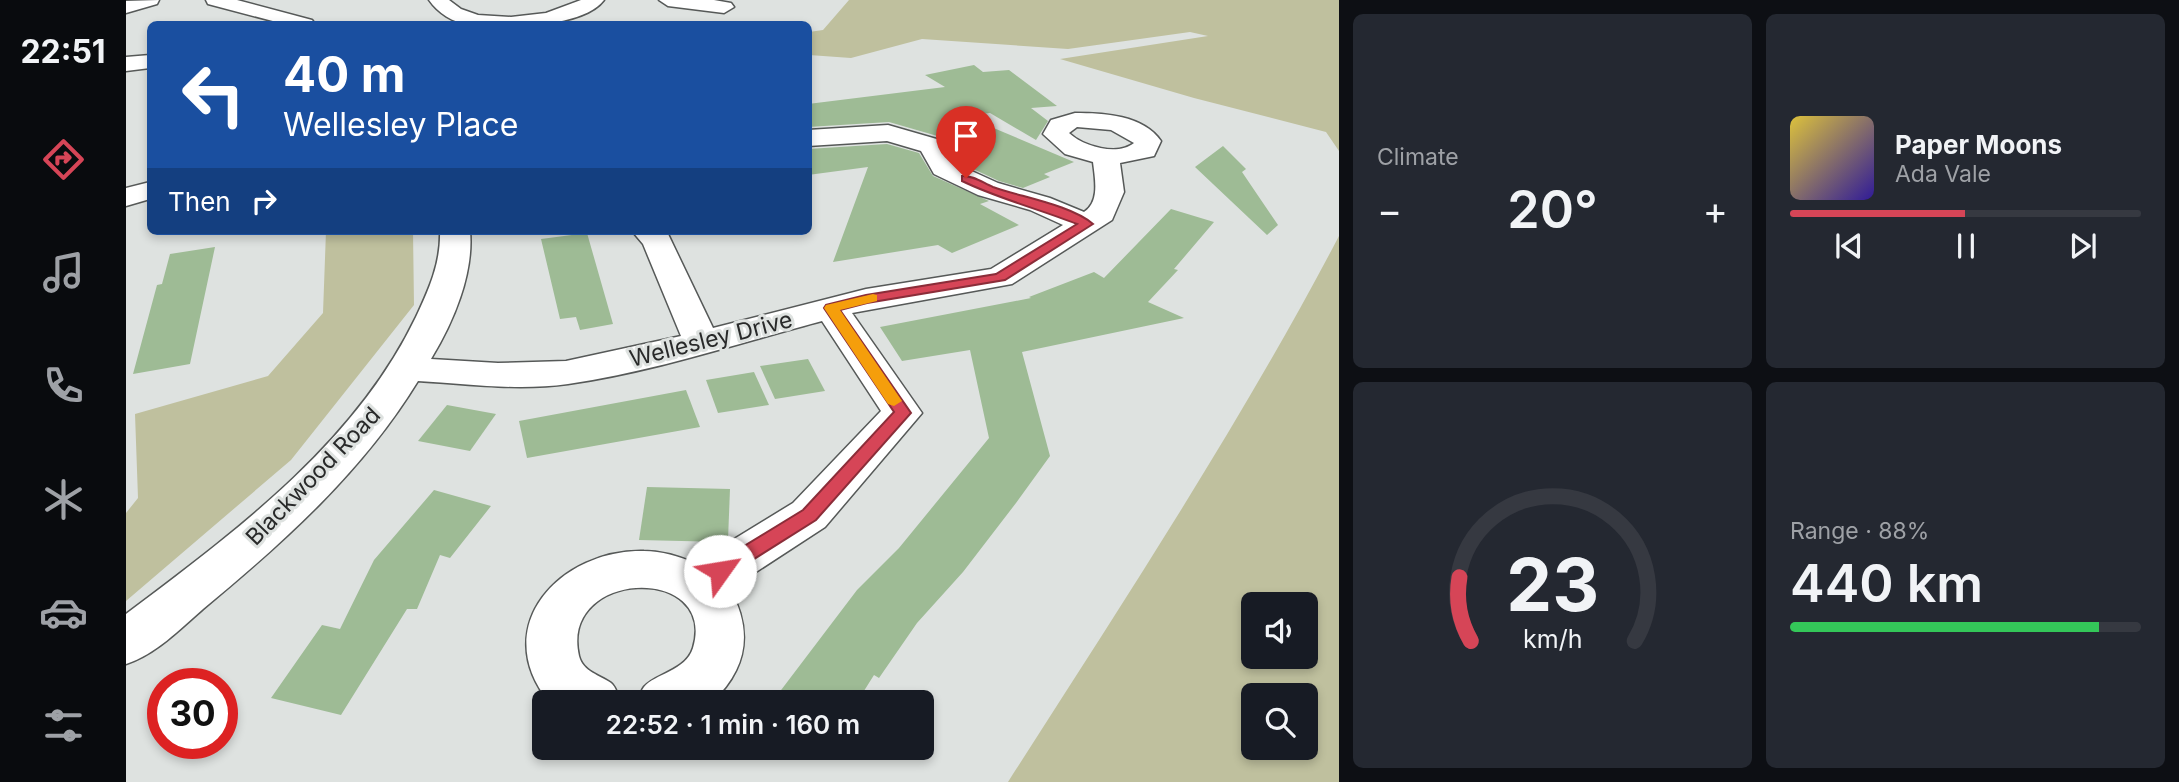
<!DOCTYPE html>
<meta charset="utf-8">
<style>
:root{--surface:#171b24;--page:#242831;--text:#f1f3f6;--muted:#9ea1a6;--line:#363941;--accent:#d64557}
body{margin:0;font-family:Inter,sans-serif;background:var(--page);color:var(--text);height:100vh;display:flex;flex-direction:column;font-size:26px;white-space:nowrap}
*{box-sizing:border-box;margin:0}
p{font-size:23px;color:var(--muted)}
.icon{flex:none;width:38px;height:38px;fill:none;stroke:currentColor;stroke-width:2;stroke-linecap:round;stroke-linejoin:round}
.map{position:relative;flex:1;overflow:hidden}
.drawer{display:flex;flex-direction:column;gap:14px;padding:14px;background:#0d0f14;width:840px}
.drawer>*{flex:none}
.top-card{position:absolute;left:21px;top:21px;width:665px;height:214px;border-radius:10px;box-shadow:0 4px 10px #0003;background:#1a4fa0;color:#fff;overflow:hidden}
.buttons{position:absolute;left:1115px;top:592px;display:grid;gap:14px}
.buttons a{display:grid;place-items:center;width:77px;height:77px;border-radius:10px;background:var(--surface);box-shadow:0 4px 10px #0003;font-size:35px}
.speed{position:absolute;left:21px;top:668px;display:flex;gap:14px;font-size:35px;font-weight:700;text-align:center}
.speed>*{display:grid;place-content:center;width:91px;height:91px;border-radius:50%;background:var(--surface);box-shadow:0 4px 10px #0003;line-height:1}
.speed .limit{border:10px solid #d22;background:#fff;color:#111}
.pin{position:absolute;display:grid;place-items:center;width:60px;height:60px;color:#fff;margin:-72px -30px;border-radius:50% 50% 50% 0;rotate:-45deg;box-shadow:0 0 7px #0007}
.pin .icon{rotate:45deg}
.me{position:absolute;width:77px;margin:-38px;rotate:58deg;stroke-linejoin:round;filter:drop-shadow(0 0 5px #0008)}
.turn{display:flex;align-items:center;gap:24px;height:147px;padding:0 21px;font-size:32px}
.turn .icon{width:91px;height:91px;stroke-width:2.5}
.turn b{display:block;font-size:49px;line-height:60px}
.then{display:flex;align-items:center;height:66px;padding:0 21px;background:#0003;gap:14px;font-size:26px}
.big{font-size:52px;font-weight:600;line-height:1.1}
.drawer .card{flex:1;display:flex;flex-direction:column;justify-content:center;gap:10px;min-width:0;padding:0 24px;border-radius:10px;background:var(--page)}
.drawer .dial{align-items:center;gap:0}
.dial svg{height:182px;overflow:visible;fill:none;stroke:var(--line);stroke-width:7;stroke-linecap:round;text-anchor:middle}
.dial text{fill:var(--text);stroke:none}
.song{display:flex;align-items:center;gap:21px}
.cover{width:84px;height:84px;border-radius:10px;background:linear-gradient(135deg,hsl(50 70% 55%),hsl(250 70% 35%))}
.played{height:7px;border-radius:4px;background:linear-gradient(90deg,var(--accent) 50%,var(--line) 50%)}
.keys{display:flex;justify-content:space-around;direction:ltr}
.heat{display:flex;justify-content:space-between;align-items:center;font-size:38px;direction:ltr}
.charge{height:10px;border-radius:5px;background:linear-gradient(90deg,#34c759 88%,var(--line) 0)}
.drawer .tiles{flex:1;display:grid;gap:14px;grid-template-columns:repeat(2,1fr)}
.trip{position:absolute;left:406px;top:690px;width:402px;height:70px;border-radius:10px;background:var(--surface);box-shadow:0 4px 10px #0003;font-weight:600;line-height:70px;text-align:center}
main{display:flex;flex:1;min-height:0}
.dock{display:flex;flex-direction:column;width:126px;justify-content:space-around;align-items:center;background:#090b0e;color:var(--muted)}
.dock .icon{width:49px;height:49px}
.dock .current{color:var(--accent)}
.dock b{font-size:32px;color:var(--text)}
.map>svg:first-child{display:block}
</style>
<main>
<nav class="dock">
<b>22:51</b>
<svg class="icon current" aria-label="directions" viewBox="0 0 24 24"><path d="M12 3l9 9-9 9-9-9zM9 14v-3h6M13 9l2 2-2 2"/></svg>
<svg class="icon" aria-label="music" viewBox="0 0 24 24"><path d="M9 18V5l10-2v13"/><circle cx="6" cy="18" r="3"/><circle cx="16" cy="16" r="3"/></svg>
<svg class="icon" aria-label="phone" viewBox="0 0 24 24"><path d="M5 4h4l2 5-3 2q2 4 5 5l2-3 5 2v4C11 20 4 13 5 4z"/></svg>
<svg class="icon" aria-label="climate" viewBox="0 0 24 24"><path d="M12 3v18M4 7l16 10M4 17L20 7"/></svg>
<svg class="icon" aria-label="car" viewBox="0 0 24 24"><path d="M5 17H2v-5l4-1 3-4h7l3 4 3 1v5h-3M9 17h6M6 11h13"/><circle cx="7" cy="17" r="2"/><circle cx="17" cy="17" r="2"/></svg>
<svg class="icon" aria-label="filters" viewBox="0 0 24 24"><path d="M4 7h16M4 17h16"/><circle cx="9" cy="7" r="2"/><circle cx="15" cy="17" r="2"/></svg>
</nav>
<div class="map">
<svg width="1213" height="782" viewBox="0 0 1213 782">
<rect width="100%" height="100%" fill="#dee2e0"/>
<g fill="#bfc09e" fill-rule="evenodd">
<polygon points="723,0 1213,0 1213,151 1200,132 1068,98 934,59 1082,36 1064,32 942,49 796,39 725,58 683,55 683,32 697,30"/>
<polygon points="200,231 287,231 288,305 165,460 0,601 0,513 12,498 9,414 142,376 197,313"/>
<path d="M1213,236V782H882C997,602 1114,425 1213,236ZM1127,604H1180V656H1127ZM1127,695H1180V747H1127Z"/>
</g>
<g fill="#9ebb95">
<polygon points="848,65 857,72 883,70 931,106 905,108 922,121 910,140 864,113 839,116 948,162 918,174 924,177 897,188 873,181 830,161 815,137 763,122 682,127 682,104 819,87 799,75"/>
<polygon points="761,144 793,153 807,176 863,201 854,204 893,225 826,253 812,245 707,262 742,167 682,175 682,149"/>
<polygon points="1097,146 1120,169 1116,172 1152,225 1141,235 1069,167"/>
<polygon points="1045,209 1088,222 1048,269 1052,270 1022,302 1058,318 896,352 924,456 890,503 837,572 791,623 753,678 748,675 731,702 646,702 731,590 773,548 863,438 844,350 776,361 754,327 905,298 903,297 968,272 978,278"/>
<polygon points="461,233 487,324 454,330 450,317 434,319 415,239"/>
<polygon points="89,247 64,364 7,374 31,285 36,284 44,254"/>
<polygon points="682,359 699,391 649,399 634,366"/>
<polygon points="628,372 643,405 592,413 580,380"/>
<polygon points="560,390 574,427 401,458 393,421"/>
<polygon points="321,405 370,414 344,451 292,441"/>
<polygon points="521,487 604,489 602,540 598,542 513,540"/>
<polygon points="308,490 365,506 324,558 314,555 291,609 281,609 215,715 145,698 196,625 214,629 248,560"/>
</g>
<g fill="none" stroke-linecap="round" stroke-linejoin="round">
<defs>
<g id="minor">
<polygon points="33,0 31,4 0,13 0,1"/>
<polygon points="80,0 111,0 186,20 189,24 158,24 82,4"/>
<path d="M303,0H323L335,9L352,15L385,17L420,13L455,0H478C457,28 376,29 343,24C327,23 312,13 303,0Z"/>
<polygon points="533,0 588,0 605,3 608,7 598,13 542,6"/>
<polygon points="24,55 24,68 0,71 0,57"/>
<path d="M949,113C978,113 1017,115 1035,141L1028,156L994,163L998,192L986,220L886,284L726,313L796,413L699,527L604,589C627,631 622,668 586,702H511C513,697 515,691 518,687C528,674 560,671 567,648C592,564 433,569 453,656C457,672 474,675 485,683C490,687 492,696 495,702H423C362,626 435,549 518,551C536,551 552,556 569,563L667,503L755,411L696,321C613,343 527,372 442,384C393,391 341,384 292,381C237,471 158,542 77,609C53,630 30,654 0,664V614C110,531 229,444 290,317C303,289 315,263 314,231H344C348,274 327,323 305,359L372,363L440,361L555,336L517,244L506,231H538L542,234L587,328L740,289L865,269L937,225L904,210L852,195L808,174L795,151L761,141L682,146V130L762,125L814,140L828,163L872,183L924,198L958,212C974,202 969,179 967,162L939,154L917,134L925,120ZM951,127L985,130L1008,143C992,156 958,147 943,133Z"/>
<polygon points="24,182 24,199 0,206 0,188"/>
</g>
</defs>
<use href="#minor" stroke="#565958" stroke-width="3"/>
<use href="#minor" fill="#fff" fill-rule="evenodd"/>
</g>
<path fill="#d64557" stroke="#8b2d39" stroke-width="2" d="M836,176C847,175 857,183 867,187C895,197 945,205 967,224L879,280L741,303L714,310L785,413L690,520L601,576L594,579L587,576L584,571L587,565L677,510L768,412L698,308L700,305L740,295L870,274L951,224C913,209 873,199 836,181Z"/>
<polygon fill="#f59e0b" points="747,294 751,295 751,301 714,310 776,401 768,406 762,404 698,308 700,305"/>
<g text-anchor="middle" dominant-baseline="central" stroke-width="6" stroke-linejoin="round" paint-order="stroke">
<g font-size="23" fill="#282929" stroke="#dee2e0">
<text transform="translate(585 339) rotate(-14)">Wellesley Drive</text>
<text transform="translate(187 476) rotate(-46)">Blackwood Road</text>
</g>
</g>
</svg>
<div class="buttons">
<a><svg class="icon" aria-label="sound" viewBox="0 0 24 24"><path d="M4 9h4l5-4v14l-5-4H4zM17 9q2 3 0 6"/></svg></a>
<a><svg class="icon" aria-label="search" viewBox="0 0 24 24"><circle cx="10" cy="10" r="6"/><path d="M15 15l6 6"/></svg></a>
</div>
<div class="speed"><div class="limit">30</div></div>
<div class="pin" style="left:840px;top:178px;background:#d93025"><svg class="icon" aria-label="arrive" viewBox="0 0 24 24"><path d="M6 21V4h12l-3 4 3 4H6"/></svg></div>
<svg class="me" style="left:594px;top:571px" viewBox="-20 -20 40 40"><circle r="19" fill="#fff"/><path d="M0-13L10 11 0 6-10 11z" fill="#d64557"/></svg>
<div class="trip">22:52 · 1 min · 160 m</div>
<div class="top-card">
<div class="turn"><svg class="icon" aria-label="left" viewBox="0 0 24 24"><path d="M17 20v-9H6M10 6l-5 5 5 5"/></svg><div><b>40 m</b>Wellesley Place</div></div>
<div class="then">Then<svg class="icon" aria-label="right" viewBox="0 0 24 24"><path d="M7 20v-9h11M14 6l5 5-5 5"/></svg></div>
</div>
</div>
<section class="drawer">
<div class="tiles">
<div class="card"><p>Climate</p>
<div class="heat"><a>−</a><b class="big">20°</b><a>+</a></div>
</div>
<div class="card">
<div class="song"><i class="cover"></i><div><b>Paper Moons</b><p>Ada Vale</p></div></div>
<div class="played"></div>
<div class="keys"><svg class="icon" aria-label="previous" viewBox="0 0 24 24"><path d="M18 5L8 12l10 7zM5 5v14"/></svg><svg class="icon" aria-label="pause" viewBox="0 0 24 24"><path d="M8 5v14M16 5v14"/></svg><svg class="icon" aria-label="next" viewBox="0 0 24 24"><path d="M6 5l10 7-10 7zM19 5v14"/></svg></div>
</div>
<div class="card dial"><svg viewBox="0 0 100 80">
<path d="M14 69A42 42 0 1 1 86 69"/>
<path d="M14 69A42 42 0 0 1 9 41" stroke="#d64557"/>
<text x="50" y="56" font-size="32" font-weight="700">23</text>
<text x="50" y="72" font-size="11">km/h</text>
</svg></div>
<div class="card"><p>Range · 88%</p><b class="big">440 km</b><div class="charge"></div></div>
</div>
</section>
</main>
